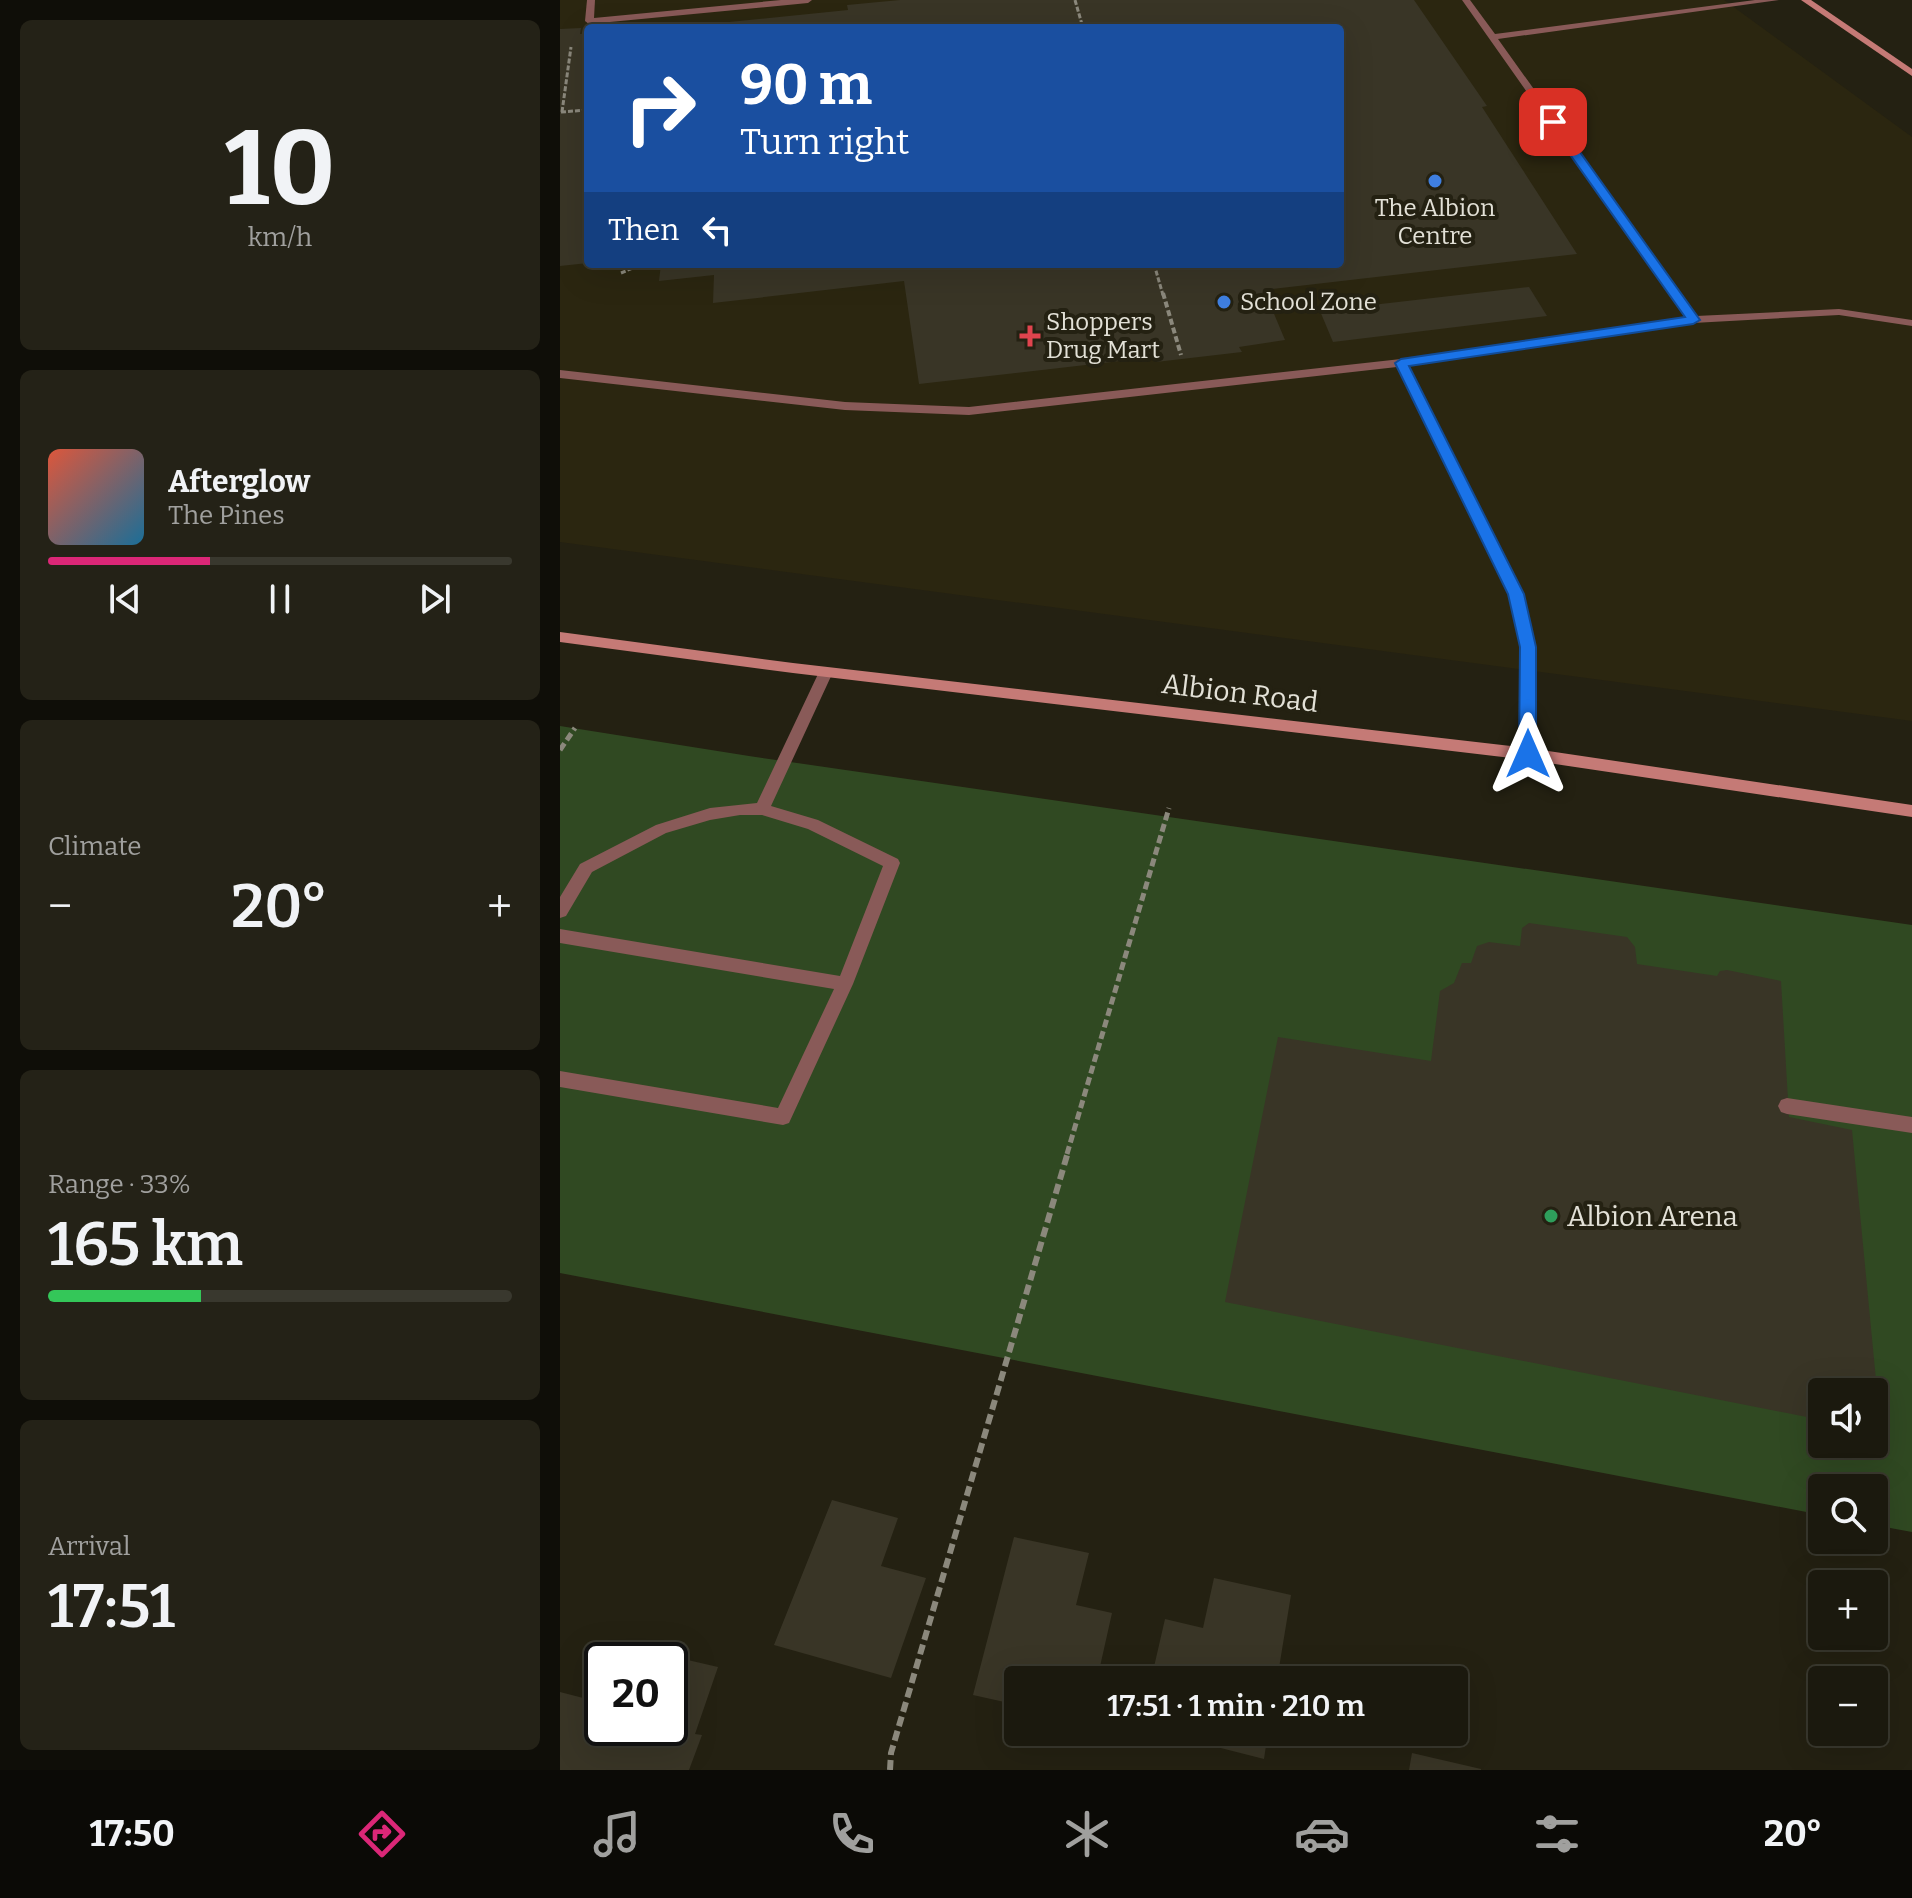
<!DOCTYPE html>
<meta charset="utf-8">
<style>
:root{--surface:#1b190e;--page:#242217;--text:#f1f3f6;--muted:#a0a09e;--line:#39382e;--accent:#db2777}
body{margin:0;font-family:Bitter,serif;background:var(--page);color:var(--text);height:100vh;display:flex;flex-direction:column;font-size:30px;white-space:nowrap}
*{box-sizing:border-box;margin:0}
p{font-size:26px;color:var(--muted)}
.icon{flex:none;width:44px;height:44px;fill:none;stroke:currentColor;stroke-width:2;stroke-linecap:round;stroke-linejoin:round}
.map{position:relative;flex:1;overflow:hidden}
.side{display:flex;flex-direction:column;gap:20px;padding:20px;background:#0f0e08;width:560px}
.side>*{flex:none}
.guide{position:absolute;left:24px;top:24px;width:760px;height:244px;border-radius:8px;box-shadow:0 8px 32px #0002,0 0 0 2px var(--line);background:#1a4fa0;color:#fff;overflow:hidden}
.fabs{position:absolute;left:1248px;top:1378px;display:grid;gap:16px}
.fabs a{display:grid;place-items:center;width:80px;height:80px;border-radius:8px;background:var(--surface);box-shadow:0 8px 32px #0002,0 0 0 2px var(--line);font-size:40px}
.speed{position:absolute;left:24px;top:1642px;display:flex;gap:16px;font-size:40px;font-weight:700;text-align:center}
.speed>*{display:grid;place-content:center;width:104px;height:104px;border-radius:50%;background:var(--surface);box-shadow:0 8px 32px #0002,0 0 0 2px var(--line);line-height:1}
.speed .limit{border:4px solid #111;border-radius:12px;background:#fff;color:#111}
.pin{position:absolute;display:grid;place-items:center;width:68px;height:68px;color:#fff;margin:-34px;border-radius:16px;box-shadow:0 4px 12px #0006}
.me{position:absolute;width:88px;margin:-44px;rotate:0deg;stroke-linejoin:round;filter:drop-shadow(0 0 6px #0008)}
.turn{display:flex;align-items:center;gap:28px;height:168px;padding:0 24px;font-size:36px}
.turn .icon{width:104px;height:104px;stroke-width:2.5}
.turn b{display:block;font-size:56px;line-height:68px}
.then{display:flex;align-items:center;height:76px;padding:0 24px;background:#0003;gap:16px;font-size:30px}
.big{font-size:60px;font-weight:600;line-height:1.1}
.side .widget{flex:1;display:flex;flex-direction:column;justify-content:center;gap:12px;min-width:0;padding:0 28px;border-radius:12px;background:var(--page)}
.side .dial{align-items:center;gap:0}
.dial b{font-size:104px;line-height:1}
.song{display:flex;align-items:center;gap:24px}
.cover{width:96px;height:96px;border-radius:12px;background:linear-gradient(135deg,hsl(10 70% 55%),hsl(200 70% 35%))}
.played{height:8px;border-radius:4px;background:linear-gradient(90deg,var(--accent) 35%,var(--line) 35%)}
.keys{display:flex;justify-content:space-around;direction:ltr}
.heat{display:flex;justify-content:space-between;align-items:center;font-size:44px;direction:ltr}
.charge{height:12px;border-radius:6px;background:linear-gradient(90deg,#34c759 33%,var(--line) 0)}
.trip{position:absolute;left:444px;top:1666px;width:464px;height:80px;border-radius:8px;background:var(--surface);box-shadow:0 8px 32px #0002,0 0 0 2px var(--line);font-weight:600;line-height:80px;text-align:center}
.dock{display:flex;height:128px;justify-content:space-around;align-items:center;background:#0b0a06;color:var(--muted)}
.dock .icon{width:56px;height:56px}
.dock .selected{color:var(--accent)}
.dock b{font-size:36px;color:var(--text)}
main{display:flex;flex:1;min-height:0}
.map>svg:first-child{display:block}
</style>
<main>
<section class="side">
<div class="widget dial"><b>10</b><p>km/h</p></div>
<div class="widget">
<div class="song"><i class="cover"></i><div><b>Afterglow</b><p>The Pines</p></div></div>
<div class="played"></div>
<div class="keys"><svg class="icon" aria-label="previous" viewBox="0 0 24 24"><path d="M18 5L8 12l10 7zM5 5v14"/></svg><svg class="icon" aria-label="pause" viewBox="0 0 24 24"><path d="M8 5v14M16 5v14"/></svg><svg class="icon" aria-label="next" viewBox="0 0 24 24"><path d="M6 5l10 7-10 7zM19 5v14"/></svg></div>
</div>
<div class="widget"><p>Climate</p>
<div class="heat"><a>−</a><b class="big">20°</b><a>+</a></div>
</div>
<div class="widget"><p>Range · 33%</p><b class="big">165 km</b><div class="charge"></div></div>
<div class="widget"><p>Arrival</p><b class="big">17:51</b></div>
</section>
<div class="map">
<svg width="1352" height="1770" viewBox="0 0 1352 1770">
<rect width="100%" height="100%" fill="#242112"/>
<path fill="#2b2610" fill-rule="evenodd" d="M0,0H1164L1352,137V721L0,542ZM28,28H780V264H28Z"/>
<path fill="#304922" fill-rule="evenodd" d="M0,726L189,756L1352,925V1532L1314,1525V1488H1262V1515L0,1273ZM1262,1392H1314V1444H1262Z"/>
<g fill="#393526">
<polygon points="340,0 854,0 927,106 922,107 1017,254 704,290 725,340 679,347 682,352 596,362 595,357 359,384 344,281 153,303 154,275 99,281 101,264 780,264 780,28 109,28 288,10 287,5"/>
<polygon points="21,28 20,34 28,33 28,263 0,266 0,29"/>
<polygon points="969,287 987,316 773,342 760,311"/>
<polygon points="969,923 1067,937 1075,947 1077,964 1157,976 1160,971 1167,970 1221,981 1229,1117 1292,1130 1321,1432 1314,1430 1314,1392 1262,1392 1262,1420 665,1302 718,1037 871,1061 880,991 894,983 902,963 911,963 917,946 929,942 960,946 962,928"/>
<polygon points="272,1500 338,1518 321,1566 366,1578 331,1678 214,1645"/>
<polygon points="454,1537 529,1553 516,1605 552,1613 537,1680 458,1680 458,1705 413,1695"/>
<polygon points="654,1578 731,1595 717,1680 591,1680 605,1619 643,1628"/>
<polygon points="54,1643 158,1667 135,1734 142,1735 129,1770 0,1770 0,1692 31,1700 42,1673 42,1728 110,1728 110,1660 47,1660"/>
<polygon points="598,1732 708,1732 704,1759"/>
<polygon points="852,1753 921,1769 921,1770 849,1770"/>
</g>
<g fill="none" stroke-linecap="round" stroke-linejoin="round">
<g stroke="#8b887c" stroke-width="3" stroke-dasharray="5 2" stroke-linecap="butt">
<polyline points="515,0 523,28"/>
<polyline points="1,112 28,110"/>
<polyline points="2,112 11,47"/>
<polyline points="594,264 603,295"/>
<polyline points="61,273 82,264"/>
</g>
<polyline stroke="#8b887c" stroke-width="4" stroke-dasharray="6 3" stroke-linecap="butt" points="603,293 621,355"/>
<g stroke="#8b887c" stroke-width="5" stroke-dasharray="8 4" stroke-linecap="butt">
<polyline points="0,750 15,728"/>
<polyline points="507,1154 609,808"/>
</g>
<polyline stroke="#8b887c" stroke-width="6" stroke-dasharray="10 5" stroke-linecap="butt" points="330,1770 331,1753 508,1152"/>
<g fill="#895a58" fill-rule="evenodd">
<polygon points="27,0 35,0 34,18 221,0 252,0 248,3 29,24 25,21"/>
<polygon points="902,0 910,0 935,34 1195,0 1219,0 938,39 1136,316 1279,309 1352,320 1352,326 1279,315 1133,323 848,365 963,594 975,647 975,754 973,758 963,758 961,754 961,647 949,594 837,367 409,415 285,410 0,378 0,370 285,402 409,407 841,359 1126,318"/>
<polygon points="266,667 273,672 211,806 258,820 338,859 340,863 293,984 229,1123 223,1125 0,1087 0,1071 218,1108 274,989 0,943 0,929 280,976 323,866 248,829 202,815 180,815 150,820 106,833 32,872 6,916 0,918 0,897 20,864 96,825 150,808 197,803 259,672"/>
<polygon points="1227,1098 1352,1117 1352,1133 1227,1114 1221,1112 1218,1106 1221,1100"/>
</g>
<g fill="#c57a76" fill-rule="evenodd">
<polygon points="1241,0 1251,0 1352,69 1352,76"/>
<polygon points="0,632 233,663 968,748 1352,805 1352,817 968,760 233,673 0,642"/>
</g>
</g>
<polygon fill="#1a73e8" stroke="#114b97" stroke-width="2" points="993,119 997,120 1140,320 1133,324 849,366 964,594 976,647 976,754 968,761 959,754 960,647 948,594 835,363 841,359 1125,317 987,122"/>
<g fill="#3f7fe0" stroke="#242112" stroke-width="3">
<circle cx="875" cy="181" r="8"/>
<circle cx="664" cy="302" r="8"/>
</g>
<path fill="#e0444e" stroke="#242112" stroke-width="3" d="M466 324h8v8h8v8h-8v8h-8v-8h-8v-8h8z"/>
<circle fill="#2e9e5b" stroke="#242112" stroke-width="3" cx="991" cy="1216" r="8"/>
<g text-anchor="middle" dominant-baseline="central" stroke-width="8" stroke-linejoin="round" paint-order="stroke">
<g font-size="24" fill="#e3e1d7" stroke="#242112" text-anchor="start">
<text x="875" y="208" text-anchor="middle">The Albion<tspan x="875" dy="28">Centre</tspan></text>
<text x="680" y="302">School Zone</text>
<text x="486" y="322">Shoppers<tspan x="486" dy="28">Drug Mart</tspan></text>
</g>
<g font-size="28" fill="#e3e1d7" stroke="#242112">
<text transform="translate(680 693) rotate(7)">Albion Road</text>
</g>
<g font-size="28" fill="#e3e1d7" stroke="#242112" text-anchor="start">
<text x="1007" y="1216">Albion Arena</text>
</g>
</g>
</svg>
<div class="fabs">
<a><svg class="icon" aria-label="sound" viewBox="0 0 24 24"><path d="M4 9h4l5-4v14l-5-4H4zM17 9q2 3 0 6"/></svg></a>
<a><svg class="icon" aria-label="search" viewBox="0 0 24 24"><circle cx="10" cy="10" r="6"/><path d="M15 15l6 6"/></svg></a>
<a>+</a>
<a>−</a>
</div>
<div class="speed"><div class="limit">20</div></div>
<div class="pin" style="left:993px;top:122px;background:#d93025"><svg class="icon" aria-label="arrive" viewBox="0 0 24 24"><path d="M6 21V4h12l-3 4 3 4H6"/></svg></div>
<svg class="me" style="left:968px;top:754px" viewBox="-20 -20 40 40"><path d="M0-17L14 15 0 8-14 15z" fill="#1a73e8" stroke="#fff" stroke-width="4"/></svg>
<div class="trip">17:51 · 1 min · 210 m</div>
<div class="guide">
<div class="turn"><svg class="icon" aria-label="right" viewBox="0 0 24 24"><path d="M7 20v-9h11M14 6l5 5-5 5"/></svg><div><b>90 m</b>Turn right</div></div>
<div class="then">Then<svg class="icon" aria-label="left" viewBox="0 0 24 24"><path d="M17 20v-9H6M10 6l-5 5 5 5"/></svg></div>
</div>
</div>
</main>
<nav class="dock">
<b>17:50</b>
<svg class="icon selected" aria-label="directions" viewBox="0 0 24 24"><path d="M12 3l9 9-9 9-9-9zM9 14v-3h6M13 9l2 2-2 2"/></svg>
<svg class="icon" aria-label="music" viewBox="0 0 24 24"><path d="M9 18V5l10-2v13"/><circle cx="6" cy="18" r="3"/><circle cx="16" cy="16" r="3"/></svg>
<svg class="icon" aria-label="phone" viewBox="0 0 24 24"><path d="M5 4h4l2 5-3 2q2 4 5 5l2-3 5 2v4C11 20 4 13 5 4z"/></svg>
<svg class="icon" aria-label="climate" viewBox="0 0 24 24"><path d="M12 3v18M4 7l16 10M4 17L20 7"/></svg>
<svg class="icon" aria-label="car" viewBox="0 0 24 24"><path d="M5 17H2v-5l4-1 3-4h7l3 4 3 1v5h-3M9 17h6M6 11h13"/><circle cx="7" cy="17" r="2"/><circle cx="17" cy="17" r="2"/></svg>
<svg class="icon" aria-label="filters" viewBox="0 0 24 24"><path d="M4 7h16M4 17h16"/><circle cx="9" cy="7" r="2"/><circle cx="15" cy="17" r="2"/></svg>
<b>20°</b>
</nav>
